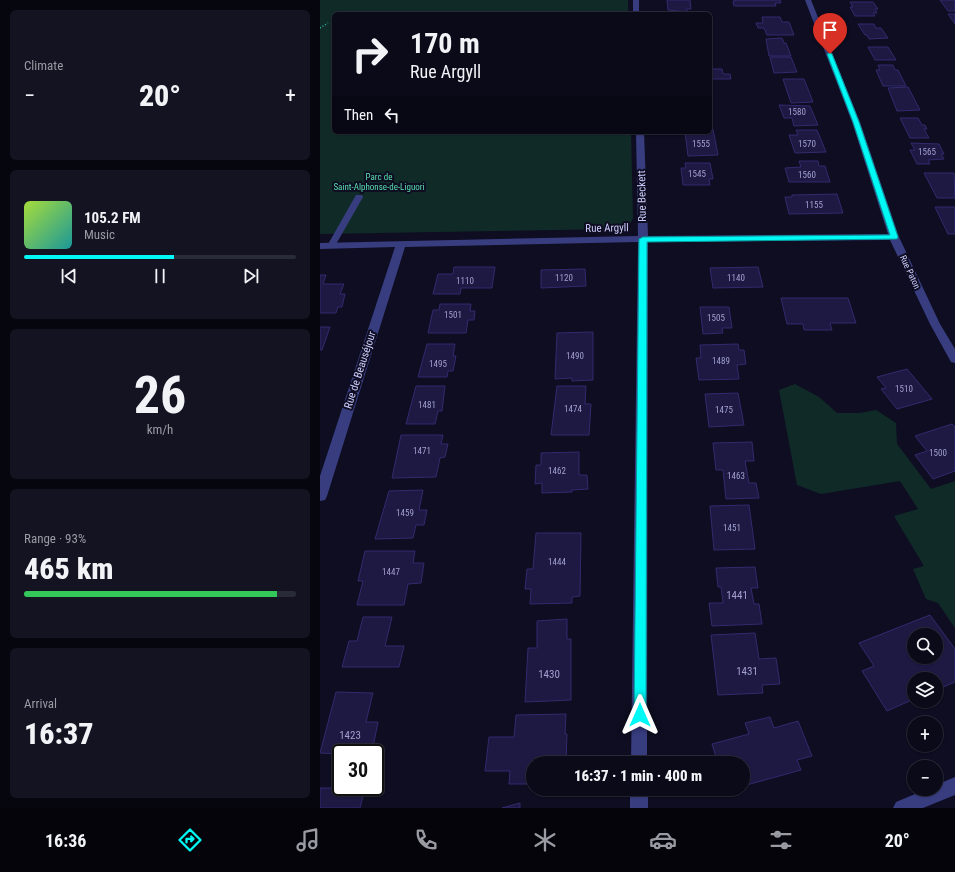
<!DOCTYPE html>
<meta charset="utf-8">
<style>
:root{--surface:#0a0a19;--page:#131322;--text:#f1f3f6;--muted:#999aa2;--line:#2a2b38;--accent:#00f8f5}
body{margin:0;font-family:"Roboto Condensed",sans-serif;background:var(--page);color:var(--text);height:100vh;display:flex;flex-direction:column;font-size:15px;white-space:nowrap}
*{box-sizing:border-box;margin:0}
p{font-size:13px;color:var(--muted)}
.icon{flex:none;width:22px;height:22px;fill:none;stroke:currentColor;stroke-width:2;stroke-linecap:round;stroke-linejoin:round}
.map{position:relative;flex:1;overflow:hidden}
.details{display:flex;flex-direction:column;gap:10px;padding:10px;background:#06060e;width:320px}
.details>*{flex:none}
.top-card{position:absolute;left:12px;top:12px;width:380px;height:122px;border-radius:6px;box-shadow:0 1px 3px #0004,0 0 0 1px var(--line);background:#0a0a19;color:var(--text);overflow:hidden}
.buttons{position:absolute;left:587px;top:628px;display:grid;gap:8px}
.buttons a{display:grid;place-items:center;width:36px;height:36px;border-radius:50%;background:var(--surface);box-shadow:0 1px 3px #0004,0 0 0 1px var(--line);font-size:20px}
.speed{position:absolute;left:12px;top:744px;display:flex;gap:8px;font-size:20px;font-weight:700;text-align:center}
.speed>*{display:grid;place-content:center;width:52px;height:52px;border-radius:50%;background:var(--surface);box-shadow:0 1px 3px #0004,0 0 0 1px var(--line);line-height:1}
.speed .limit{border:2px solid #111;border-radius:6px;background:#fff;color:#111}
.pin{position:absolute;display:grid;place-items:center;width:34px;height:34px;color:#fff;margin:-41px -17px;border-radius:50% 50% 50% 0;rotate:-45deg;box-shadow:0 0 4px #0007}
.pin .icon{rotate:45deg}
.me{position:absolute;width:44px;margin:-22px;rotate:0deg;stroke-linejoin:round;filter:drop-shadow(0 0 3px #0008)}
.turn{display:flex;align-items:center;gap:14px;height:84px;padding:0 12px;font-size:18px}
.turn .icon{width:52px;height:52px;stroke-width:2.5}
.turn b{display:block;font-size:28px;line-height:34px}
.then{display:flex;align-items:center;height:38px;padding:0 12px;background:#0003;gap:8px;font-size:15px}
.big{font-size:30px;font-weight:800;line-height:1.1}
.details .card{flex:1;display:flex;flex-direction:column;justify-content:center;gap:6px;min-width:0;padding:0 14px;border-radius:6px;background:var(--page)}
.details .dial{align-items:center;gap:0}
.dial b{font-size:52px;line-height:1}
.song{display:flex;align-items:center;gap:12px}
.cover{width:48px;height:48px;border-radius:6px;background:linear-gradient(135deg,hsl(80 70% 55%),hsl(180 70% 35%))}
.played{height:4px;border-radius:2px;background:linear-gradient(90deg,var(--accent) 55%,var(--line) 55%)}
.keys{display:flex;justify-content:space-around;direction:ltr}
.heat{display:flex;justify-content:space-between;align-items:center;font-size:22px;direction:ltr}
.charge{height:6px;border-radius:3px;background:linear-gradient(90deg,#34c759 93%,var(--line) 0)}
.trip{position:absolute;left:206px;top:756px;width:224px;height:40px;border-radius:20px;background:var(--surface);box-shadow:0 1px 3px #0004,0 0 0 1px var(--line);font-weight:800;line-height:40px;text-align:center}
.menu{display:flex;height:64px;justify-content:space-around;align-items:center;background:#04040a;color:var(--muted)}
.menu .icon{width:28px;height:28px}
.menu .current{color:var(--accent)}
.menu b{font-size:18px;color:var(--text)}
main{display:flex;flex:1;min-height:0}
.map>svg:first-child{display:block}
</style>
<main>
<section class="details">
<div class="card"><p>Climate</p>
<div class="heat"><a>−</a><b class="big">20°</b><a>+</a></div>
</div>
<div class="card">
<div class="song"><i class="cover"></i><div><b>105.2 FM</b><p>Music</p></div></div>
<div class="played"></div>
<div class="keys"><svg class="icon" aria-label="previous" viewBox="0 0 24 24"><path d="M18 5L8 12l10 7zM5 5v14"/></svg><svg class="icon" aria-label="pause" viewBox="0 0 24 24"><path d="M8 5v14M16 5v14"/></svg><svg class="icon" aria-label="next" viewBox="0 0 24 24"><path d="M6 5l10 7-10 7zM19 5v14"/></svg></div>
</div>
<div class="card dial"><b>26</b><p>km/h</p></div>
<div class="card"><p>Range · 93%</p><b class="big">465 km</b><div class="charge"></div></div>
<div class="card"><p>Arrival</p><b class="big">16:37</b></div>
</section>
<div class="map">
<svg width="635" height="808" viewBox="0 0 635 808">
<rect width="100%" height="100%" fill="#0e0d21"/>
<g fill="#102b27">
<path d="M0,0H308V14H14V132H311L313,218C310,225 307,227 300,229L0,234Z"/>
<polygon points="475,384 499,397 517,413 539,413 556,410 576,423 577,444 611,489 635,481 635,628 618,603 606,599 593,569 604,566 574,516 598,509 580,481 501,494 477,485 459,390"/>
</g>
<g fill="#1d1942" stroke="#312b6e" fill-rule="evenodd">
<polygon points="347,0 370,0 371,9 367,9 367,12 348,10"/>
<polygon points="418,0 460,0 461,3 455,3 456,6 414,6 413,1"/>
<polygon points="620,0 635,0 635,11 628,11"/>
<polygon points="530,2 553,2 558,9 555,9 557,13 553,13 555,16 535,16 530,7 533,7"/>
<polygon points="628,14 635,14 635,24"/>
<polygon points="442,17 460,17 462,22 469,22 474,35 447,35 444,28 438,28 436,23 443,23"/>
<polygon points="538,24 554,24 556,28 561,28 568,38 549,39 547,35 545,35"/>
<polygon points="462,38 464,43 466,43 471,56 449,56 446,39"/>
<polygon points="548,47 568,47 576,60 555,60"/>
<polygon points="450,57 471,57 477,72 454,73"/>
<polygon points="390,65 392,65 393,69 402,69 403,74 410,74 411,79 390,79"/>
<polygon points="558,65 573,65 575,70 578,70 586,86 563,86 556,70 560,70"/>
<polygon points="463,79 484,79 493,102 471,103"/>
<polygon points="588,87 600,110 577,111 568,88"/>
<polygon points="459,105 490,106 498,125 474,126 472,118 464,118"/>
<polygon points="580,118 598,118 602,125 605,125 607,129 604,129 609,138 590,138"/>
<polygon points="390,129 393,129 398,155 368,156 365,132 390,132"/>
<polygon points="476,130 497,130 506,152 475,153 469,135 478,135"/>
<polygon points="591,143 619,144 624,154 621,154 624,159 608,160 610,164 597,164 590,150 595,150"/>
<polygon points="479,161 498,161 499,166 505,166 510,182 469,182 465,168 481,167"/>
<polygon points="365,163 390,163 393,179 389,179 390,185 363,185 361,168 366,168"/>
<polygon points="604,173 634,173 635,198 617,198"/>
<polygon points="517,194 523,213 469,214 465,197 472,197 472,195"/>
<polygon points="615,207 635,207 635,234 628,234"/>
<polygon points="134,267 175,267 172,288 141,288 140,294 113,294 118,274 133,274"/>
<polygon points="438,267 443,287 393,288 390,268"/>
<polygon points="265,269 266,286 221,288 221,270"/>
<polygon points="0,275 6,275 3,284 24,284 20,294 25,294 22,307 18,307 16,313 0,313"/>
<polygon points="461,298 528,298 536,323 510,323 512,330 484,330 483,324 467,324"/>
<polygon points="120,304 151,304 150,311 155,311 154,320 148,320 146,333 108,333 113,310 119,310"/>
<polygon points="380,307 409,307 412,328 402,328 403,333 383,334"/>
<polygon points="0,327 10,327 2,350 0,350"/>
<polygon points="273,332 273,380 252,381 252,378 235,379 237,333"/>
<polygon points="107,344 135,344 133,356 136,356 133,371 128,371 127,377 98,377"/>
<polygon points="418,344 419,350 424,350 426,364 417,365 419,379 379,380 376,358 381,358 380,345"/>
<polygon points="587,369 612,399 577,409 561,389 566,388 557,377"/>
<polygon points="96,386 125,386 122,411 118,411 115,424 86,424"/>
<polygon points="237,386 266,386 265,404 271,404 269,435 231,435"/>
<polygon points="418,393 424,425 389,427 385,394"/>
<polygon points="632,424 635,427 635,471 613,479 595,455 607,451 595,436"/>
<polygon points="81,435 123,435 121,444 128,444 125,457 120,458 116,477 72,478"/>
<polygon points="432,442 434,461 425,461 429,483 436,483 439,498 406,499 403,470 396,470 393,443"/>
<polygon points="259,452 259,475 267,475 268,489 252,490 252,492 222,493 222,483 215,484 216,465 221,465 221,453"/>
<polygon points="103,490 99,510 107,510 104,525 96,525 93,538 55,539 69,491"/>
<polygon points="429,505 435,549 394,550 390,506"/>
<polygon points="216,533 261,533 260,596 252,597 252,603 210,604 211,589 205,589 207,569 213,569"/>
<polygon points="45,551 95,551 93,563 104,563 101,583 88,584 84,605 37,605 43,581 38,581"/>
<polygon points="435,567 438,588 431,588 434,604 439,604 442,624 392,626 389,603 403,603 401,587 398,587 396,568"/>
<path d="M610,615L635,649V682L616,690V679H594V699L567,711L542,671L554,666L539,643ZM594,635H616V657H594Z"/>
<polygon points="43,617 72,617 65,646 84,646 79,667 22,667 29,641 37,641"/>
<polygon points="247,619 247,639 251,639 251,700 205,702 208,648 217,648 217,621"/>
<polygon points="435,633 439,659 456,658 460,684 442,685 443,693 398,695 391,635"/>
<polygon points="16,692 53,693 46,722 58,722 53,747 45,747 44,753 21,753 21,759 19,759 20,754 0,753"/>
<polygon points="246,714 245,734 247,734 246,763 213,763 213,784 189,784 190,771 165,771 169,737 194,737 196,715"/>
<polygon points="450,717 454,728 478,721 492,756 477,760 481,770 423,786 423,763 398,763 392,744 429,734 425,723"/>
<polygon points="0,788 45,788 40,808 0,808"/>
<polygon points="200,803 200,808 182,808"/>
</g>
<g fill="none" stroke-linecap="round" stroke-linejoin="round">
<polyline stroke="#2db39c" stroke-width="1.5" stroke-dasharray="1 2" stroke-linecap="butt" points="0,28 8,23"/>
<polygon fill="#383d80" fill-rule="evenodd" points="36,195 42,195 43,197 15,246 11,248 8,248 7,246"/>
<g fill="#383d80" fill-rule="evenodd">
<rect x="313" y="0" width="6" height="14"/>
<polygon points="485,0 491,0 540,122 579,237 620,324 635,349 635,363 631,362 610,324 570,240 328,242 327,763 311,763 318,242 85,247 7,496 5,500 0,501 0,476 75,247 0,249 0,243 318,236 316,132 324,132 328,236 568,234 532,122"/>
<polygon points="635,777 635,795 603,808 573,808 576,802 607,789 616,789 616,785"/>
<rect x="310" y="789" width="18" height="19"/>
</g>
</g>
<polygon fill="#00f8f5" stroke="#00a19f" points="510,52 512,54 539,122 578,237 577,239 327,242 326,715 324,720 320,721 315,720 314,715 319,239 323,237 570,235 533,122 507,54"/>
<g text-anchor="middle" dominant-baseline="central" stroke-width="4" stroke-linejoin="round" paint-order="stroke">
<g font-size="9" fill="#a1a0d0">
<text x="477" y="112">1580</text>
<text x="381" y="144">1555</text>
<text x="487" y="144">1570</text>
<text x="607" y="152">1565</text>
<text x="377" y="174">1545</text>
<text x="487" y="175">1560</text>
<text x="494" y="205">1155</text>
<text x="244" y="278">1120</text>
<text x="416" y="278">1140</text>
<text x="145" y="281">1110</text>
<text x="133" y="315">1501</text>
<text x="396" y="318">1505</text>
<text x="255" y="356">1490</text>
<text x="401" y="361">1489</text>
<text x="118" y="364">1495</text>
<text x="584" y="389">1510</text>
<text x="107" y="405">1481</text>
<text x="253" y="409">1474</text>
<text x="404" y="410">1475</text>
<text x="102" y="451">1471</text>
<text x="618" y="453">1500</text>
<text x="237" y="471">1462</text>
<text x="416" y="476">1463</text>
<text x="85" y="513">1459</text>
<text x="412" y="528">1451</text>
<text x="237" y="562">1444</text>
<text x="71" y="572">1447</text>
</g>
<g font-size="9" fill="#59dfaf" stroke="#0e0d21">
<text x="59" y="177">Parc de<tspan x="59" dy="10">Saint-Alphonse-de-Liguori</tspan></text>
</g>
<g font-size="9" fill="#cdcdff" stroke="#0e0d21">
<text transform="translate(590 272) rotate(65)">Rue Paton</text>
</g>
<g font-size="11" fill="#cdcdff" stroke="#0e0d21">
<text transform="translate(322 196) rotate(-91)">Rue Beckett</text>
<text transform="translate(287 228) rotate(-1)">Rue Argyll</text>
<text transform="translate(40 370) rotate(-72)">Rue de Beauséjour</text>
</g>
<g font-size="11" fill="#a1a0d0">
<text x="417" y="595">1441</text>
<text x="427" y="671">1431</text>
<text x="229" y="674">1430</text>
<text x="30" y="735">1423</text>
</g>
</g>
</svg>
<div class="buttons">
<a><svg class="icon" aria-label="search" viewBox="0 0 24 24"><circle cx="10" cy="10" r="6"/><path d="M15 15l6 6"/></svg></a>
<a><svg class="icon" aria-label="layers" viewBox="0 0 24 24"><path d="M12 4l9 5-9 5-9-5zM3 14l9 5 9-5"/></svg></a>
<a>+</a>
<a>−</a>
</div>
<div class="speed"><div class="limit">30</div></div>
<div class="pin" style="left:510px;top:54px;background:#d93025"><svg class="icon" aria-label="arrive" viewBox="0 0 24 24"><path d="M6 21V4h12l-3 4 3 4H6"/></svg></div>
<svg class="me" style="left:320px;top:715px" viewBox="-20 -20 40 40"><path d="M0-17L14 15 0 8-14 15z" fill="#00f8f5" stroke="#fff" stroke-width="4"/></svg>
<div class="trip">16:37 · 1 min · 400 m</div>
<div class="top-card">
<div class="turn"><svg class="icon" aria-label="right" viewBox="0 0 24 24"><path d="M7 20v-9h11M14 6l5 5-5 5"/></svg><div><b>170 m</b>Rue Argyll</div></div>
<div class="then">Then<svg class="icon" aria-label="left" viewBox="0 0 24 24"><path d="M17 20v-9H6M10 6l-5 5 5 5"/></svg></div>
</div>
</div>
</main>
<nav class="menu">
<b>16:36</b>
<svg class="icon current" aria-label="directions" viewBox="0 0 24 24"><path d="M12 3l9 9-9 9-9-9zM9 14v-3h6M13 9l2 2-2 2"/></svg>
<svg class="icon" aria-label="music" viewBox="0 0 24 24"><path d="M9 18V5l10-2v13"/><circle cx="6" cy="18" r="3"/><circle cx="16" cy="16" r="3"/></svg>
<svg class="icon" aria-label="phone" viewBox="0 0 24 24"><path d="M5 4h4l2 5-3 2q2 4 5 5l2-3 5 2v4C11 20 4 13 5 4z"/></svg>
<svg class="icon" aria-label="climate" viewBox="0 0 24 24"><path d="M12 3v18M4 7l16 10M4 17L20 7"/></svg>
<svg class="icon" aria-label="car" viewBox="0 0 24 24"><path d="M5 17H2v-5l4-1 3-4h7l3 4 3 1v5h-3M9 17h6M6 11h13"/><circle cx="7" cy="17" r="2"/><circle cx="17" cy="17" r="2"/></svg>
<svg class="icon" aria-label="filters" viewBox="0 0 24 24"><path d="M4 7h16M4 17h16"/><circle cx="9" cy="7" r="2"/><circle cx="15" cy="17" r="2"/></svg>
<b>20°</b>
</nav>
